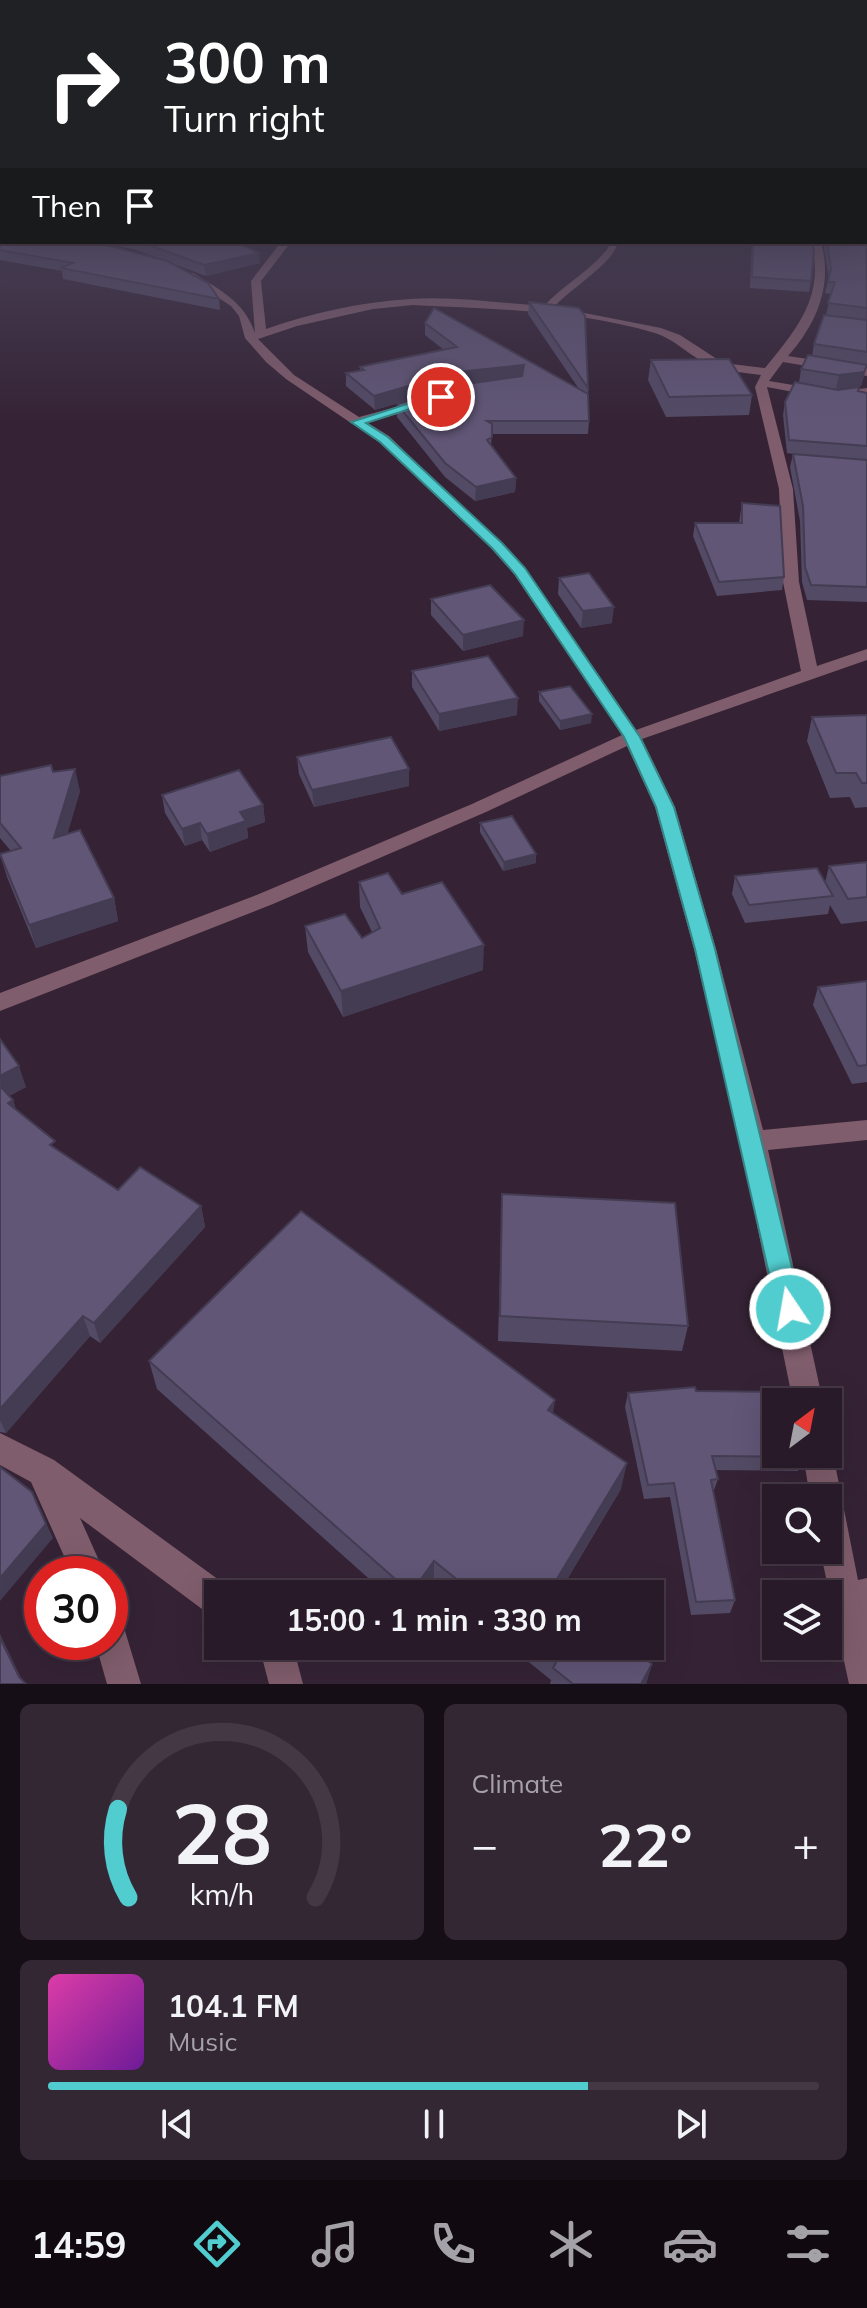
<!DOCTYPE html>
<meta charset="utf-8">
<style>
:root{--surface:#281a28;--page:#342734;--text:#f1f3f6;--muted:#a5a1a8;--line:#443845;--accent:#52cdcf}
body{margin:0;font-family:Mulish,sans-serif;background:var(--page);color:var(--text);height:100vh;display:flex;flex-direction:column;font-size:30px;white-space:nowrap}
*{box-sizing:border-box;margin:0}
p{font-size:26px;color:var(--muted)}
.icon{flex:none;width:44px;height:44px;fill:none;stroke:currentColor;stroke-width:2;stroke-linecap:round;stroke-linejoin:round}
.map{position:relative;height:1684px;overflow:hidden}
.side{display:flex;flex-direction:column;gap:20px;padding:20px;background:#160e16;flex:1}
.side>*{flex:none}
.guide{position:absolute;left:0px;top:0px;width:868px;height:244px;box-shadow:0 8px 32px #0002,0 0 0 2px var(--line);background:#202124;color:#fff;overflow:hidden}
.needle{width:52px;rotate:32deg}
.tools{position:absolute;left:762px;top:1388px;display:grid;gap:16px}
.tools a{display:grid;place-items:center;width:80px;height:80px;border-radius:0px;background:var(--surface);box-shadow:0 8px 32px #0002,0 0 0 2px var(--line);font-size:40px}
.speed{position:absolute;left:24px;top:1556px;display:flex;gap:16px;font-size:40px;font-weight:700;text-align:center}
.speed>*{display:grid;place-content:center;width:104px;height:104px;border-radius:50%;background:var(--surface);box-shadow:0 8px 32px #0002,0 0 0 2px var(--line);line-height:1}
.speed .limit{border:12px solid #d22;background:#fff;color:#111}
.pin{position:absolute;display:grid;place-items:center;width:68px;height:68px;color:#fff;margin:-34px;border:4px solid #fff;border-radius:50%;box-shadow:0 2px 8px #0007}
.me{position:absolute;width:88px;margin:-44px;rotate:348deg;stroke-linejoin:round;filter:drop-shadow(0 0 6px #0008)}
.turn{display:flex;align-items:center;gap:28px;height:168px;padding:0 32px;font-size:36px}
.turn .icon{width:104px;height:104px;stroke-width:2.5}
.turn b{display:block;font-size:56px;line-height:68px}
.then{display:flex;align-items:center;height:76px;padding:0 32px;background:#0003;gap:16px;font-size:30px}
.big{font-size:60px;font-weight:700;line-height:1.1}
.side .tile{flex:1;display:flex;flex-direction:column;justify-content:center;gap:12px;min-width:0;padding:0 28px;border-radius:12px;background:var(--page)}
.side .dial{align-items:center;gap:0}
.dial svg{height:208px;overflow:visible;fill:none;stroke:var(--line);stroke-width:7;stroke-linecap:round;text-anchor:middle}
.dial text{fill:var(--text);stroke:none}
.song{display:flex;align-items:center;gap:24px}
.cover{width:96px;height:96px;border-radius:12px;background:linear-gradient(135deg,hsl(320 70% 55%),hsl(280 70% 35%))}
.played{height:8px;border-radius:4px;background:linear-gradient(90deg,var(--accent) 70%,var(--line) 70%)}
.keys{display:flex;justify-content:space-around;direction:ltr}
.heat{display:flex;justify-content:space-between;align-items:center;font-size:44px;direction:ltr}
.side .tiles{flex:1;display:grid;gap:20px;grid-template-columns:1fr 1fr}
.tile:last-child{grid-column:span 2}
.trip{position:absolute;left:204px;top:1580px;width:460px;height:80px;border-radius:0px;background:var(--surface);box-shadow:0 8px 32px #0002,0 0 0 2px var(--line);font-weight:700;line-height:80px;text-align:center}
.tab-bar{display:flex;height:128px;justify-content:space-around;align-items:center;background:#100a10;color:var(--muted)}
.tab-bar .icon{width:56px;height:56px}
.tab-bar .active{color:var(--accent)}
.tab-bar b{font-size:36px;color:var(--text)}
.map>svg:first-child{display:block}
</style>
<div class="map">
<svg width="867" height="1684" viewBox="0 0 867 1684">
<rect width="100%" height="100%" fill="#352335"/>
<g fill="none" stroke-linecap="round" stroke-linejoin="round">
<g fill="#805d6c" fill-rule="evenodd">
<polygon points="0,208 2,209 2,215 0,214"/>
<path d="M281,242H291L261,281L266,329C311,313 361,302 410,299C453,296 500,303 544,306C564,284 594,269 610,245L607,242H618C615,262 570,289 554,307L661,328L680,335L723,363L765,368C796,330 826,296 811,242H821C833,285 817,323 788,356L867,368V376L783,362L769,381L836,392L867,388V396L836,400L767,387L793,489L799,582L817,666L867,649V660L642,739L675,807L716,949L763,1130L867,1120V1140L768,1150L823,1402H793L740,1141L694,949L655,807L627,746L486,812L273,904L0,1011V993L259,894L472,804L622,735L514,574L492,549L379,442L286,379L266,362L245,338L239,316L231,306L184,275L193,273C220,290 244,301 255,333L251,281ZM413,305C494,309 577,310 655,333C674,339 685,352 702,361C720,371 740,372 761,375L755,387L779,489L783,582L801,671L636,730L525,568L389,436L368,423L426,405V399L359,417L294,375L258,339L297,326L373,309Z"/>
<polygon points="0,1433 54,1460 230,1588 232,1594 218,1594 218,1617 206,1612 80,1518 105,1574 72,1574 31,1482 0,1465"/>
<polygon points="828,1443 833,1454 858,1580 867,1578 867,1684 849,1684 820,1550 828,1550 828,1498 810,1498 803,1454 828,1454"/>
<polygon points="110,1616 122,1621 141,1684 107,1684 95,1642 110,1642"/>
<polygon points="259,1646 293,1646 303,1684 269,1684"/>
</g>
</g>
<g fill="#534a65">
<polygon points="866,187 867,365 861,386 836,389 867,393 867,602 807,600 802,582 800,521 790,467 793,454 787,453 783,415 785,402 799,383 801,369 812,356 814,344 826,315 831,294 825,293 829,278 823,242 866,242"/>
<polygon points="99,242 235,242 260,263 206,276 136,250"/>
<polygon points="752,242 812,242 811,281 809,292 750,288"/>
<polygon points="0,245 219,299 220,310 63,279 62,271 0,260"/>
<polygon points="529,302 588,388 589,421 588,434 492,434 491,445 516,478 515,492 475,501 445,477 397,417 397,404 459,385 375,410 346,386 346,373 360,371 360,367 444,350 425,335 425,323 579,389 528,314"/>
<polygon points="651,360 752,395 749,415 666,417 648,380"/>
<polygon points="742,503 784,577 782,590 717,596 693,536 695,523 739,523"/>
<polygon points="559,578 612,623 581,628 558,594"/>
<polygon points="431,599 523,636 463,651 431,615"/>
<polygon points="412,671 517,715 439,731 412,687"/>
<polygon points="539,692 591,723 560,730 539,701"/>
<polygon points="867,715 867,807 855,808 850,797 830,798 807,741 812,717"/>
<polygon points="297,757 409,769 409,786 314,807 299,774"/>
<polygon points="53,772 80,791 67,834 114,898 118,921 36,948 7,877 0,854 11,851 0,838 0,776"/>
<polygon points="162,795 263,805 265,822 247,828 248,838 210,852 202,840 185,846 165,813"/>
<polygon points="480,823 536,854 536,863 503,871 480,832"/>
<polygon points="867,862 867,921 841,924 830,905 828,914 745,923 732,894 735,876 825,883 829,866"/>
<polygon points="359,882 402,894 483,970 343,1017 308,952 305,926 362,938 372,932 360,907"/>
<polygon points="867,981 867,1082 852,1084 813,1005 818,987"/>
<polygon points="0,1039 26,1087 9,1096 13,1100 16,1110 57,1150 118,1190 201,1206 205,1227 100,1343 90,1336 6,1433 0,1432"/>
<polygon points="502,1194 688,1326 682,1351 498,1341"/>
<polygon points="149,1361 553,1413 621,1489 559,1593 561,1594 444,1594 434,1586 428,1594 386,1594 157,1389"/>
<polygon points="696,1391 803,1457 798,1471 716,1470 718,1479 713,1493 735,1600 730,1613 691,1615 670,1497 644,1499 625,1407 628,1393"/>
<polygon points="509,1646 628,1646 652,1664 646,1684 550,1684 551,1680"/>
</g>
<g fill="#443c53">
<polygon points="2,232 2,242 6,242 0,244 0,233"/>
<polygon points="259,253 260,263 206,276 204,265"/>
<polygon points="524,365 523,378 457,385 375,410 374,396 457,372"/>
<polygon points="867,365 861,386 836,389 839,375"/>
<polygon points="516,478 515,492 475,501 476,487"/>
<polygon points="614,607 612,623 581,628 583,611"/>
<polygon points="524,620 523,636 463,651 463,635"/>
<polygon points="518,698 517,715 439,731 439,714"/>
<polygon points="592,714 591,723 560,730 560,721"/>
<polygon points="75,769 80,791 60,860 54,838"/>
<polygon points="409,769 409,786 314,807 312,790"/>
<polygon points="263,805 265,822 247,828 248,838 210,852 207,834 240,812"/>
<polygon points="200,823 202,840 185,846 182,829"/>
<polygon points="536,854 536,863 503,871 504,862"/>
<polygon points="114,898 118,921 36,948 29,925"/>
<polygon points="484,945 483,970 343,1017 341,991"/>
<polygon points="19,1066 26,1087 1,1100 0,1076"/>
<polygon points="13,1100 20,1121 8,1103"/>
<polygon points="201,1206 205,1227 100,1343 94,1323"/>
<polygon points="83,1316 90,1336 6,1433 0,1420 0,1409"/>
<polygon points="555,1400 551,1428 548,1410"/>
<polygon points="627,1463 621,1489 558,1594 552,1587"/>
<polygon points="32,1492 53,1538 0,1601 0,1578"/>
<polygon points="434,1561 434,1586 428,1594 411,1594"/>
<polygon points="0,1634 24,1684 19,1677 0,1638"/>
<polygon points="652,1664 646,1684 641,1684"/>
</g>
<g fill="#615676" stroke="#443c53" stroke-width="2">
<polygon points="866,187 867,187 866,224"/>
<polygon points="2,220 2,232 0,233 0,221"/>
<polygon points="866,231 867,308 828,303 835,282 828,282 831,269 827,242 866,242"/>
<polygon points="6,242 95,242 167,261 208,283 219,299 61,268 73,263 0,250 0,245"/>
<polygon points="141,242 235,242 259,253 204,265"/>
<polygon points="753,242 812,242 814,251 811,281 752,277"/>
<polygon points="529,302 579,308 585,316 588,388"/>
<polygon points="434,308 588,394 589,421 487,421 492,424 492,437 487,440 516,478 476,487 445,463 397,404 460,385 522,376 524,365 457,372 374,396 346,373 364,370 360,367 373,364 457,347 425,323"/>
<polygon points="824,315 867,320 867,352 814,344"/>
<polygon points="808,355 867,365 864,372 839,375 801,369"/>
<polygon points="729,359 752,395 669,397 651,360"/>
<polygon points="795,382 838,390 859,387 858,391 867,393 867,446 789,440 785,402"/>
<polygon points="793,454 867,460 867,587 811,585 805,567 803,506"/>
<polygon points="742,503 780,506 784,577 719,582 695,523 742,523"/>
<polygon points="589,573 614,607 583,611 559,578"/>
<polygon points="490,585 524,620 463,635 431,599"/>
<polygon points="488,656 518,698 439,714 412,671"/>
<polygon points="570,686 592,714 560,721 539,692"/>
<polygon points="867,715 867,783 862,783 856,773 836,773 812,717"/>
<polygon points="391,737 409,769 312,790 297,757"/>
<polygon points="51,765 53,772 75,769 54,838 80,830 114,898 29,925 0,854 21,848 0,823 0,776"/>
<polygon points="239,770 263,805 240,812 246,821 207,834 200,823 182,829 162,795"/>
<polygon points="512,816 536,854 504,862 480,823"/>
<polygon points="867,862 867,897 848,899 829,866"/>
<polygon points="817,868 833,896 749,905 735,876"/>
<polygon points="388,873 402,894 442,882 484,945 341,991 305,926 345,914 362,938 380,928 359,882"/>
<polygon points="867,981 867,1065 858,1066 818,987"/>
<polygon points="0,1039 19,1066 0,1076"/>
<polygon points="0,1086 13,1100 8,1103 55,1141 50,1145 118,1190 140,1167 201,1206 94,1323 83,1316 0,1409"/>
<polygon points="502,1194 675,1203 688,1326 500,1316"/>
<polygon points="301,1211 555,1400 548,1410 627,1463 552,1587 561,1594 475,1594 434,1561 411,1593 149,1361"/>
<polygon points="695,1387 696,1391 790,1392 792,1402 776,1402 776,1454 803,1454 803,1457 712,1456 718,1479 711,1480 735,1600 696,1602 674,1483 648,1485 628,1393"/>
<polygon points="0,1467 32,1492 46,1524 0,1578"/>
<polygon points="0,1638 19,1677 26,1684 0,1684"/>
<polygon points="541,1646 628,1646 652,1664 641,1684 573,1684 553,1668 558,1659"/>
</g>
<linearGradient id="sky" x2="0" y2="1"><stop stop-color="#1d131d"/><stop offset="0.44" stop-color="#4b455c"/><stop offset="1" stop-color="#4b455c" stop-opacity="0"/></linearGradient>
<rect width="867" height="423" fill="url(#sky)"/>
<polygon fill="#52cdcf" stroke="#358587" stroke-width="2" points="438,394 447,397 366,423 388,437 502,543 525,568 640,737 674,807 715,949 802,1309 799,1318 790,1321 781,1318 777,1309 695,949 656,807 624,737 515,574 492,548 380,442 351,422"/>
</svg>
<div class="tools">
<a><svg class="needle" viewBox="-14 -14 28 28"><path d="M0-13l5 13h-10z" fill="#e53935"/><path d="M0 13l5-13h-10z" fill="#a5a1a8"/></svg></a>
<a><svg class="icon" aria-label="search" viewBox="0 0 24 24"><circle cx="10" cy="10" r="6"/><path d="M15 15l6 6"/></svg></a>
<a><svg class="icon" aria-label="layers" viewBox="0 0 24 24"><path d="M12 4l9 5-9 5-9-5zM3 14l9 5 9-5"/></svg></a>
</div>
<div class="speed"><div class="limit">30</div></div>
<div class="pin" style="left:441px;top:397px;background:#d93025"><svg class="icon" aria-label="arrive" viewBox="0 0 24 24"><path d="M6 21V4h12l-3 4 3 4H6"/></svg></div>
<svg class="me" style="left:790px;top:1309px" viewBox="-20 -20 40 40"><circle r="17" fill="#52cdcf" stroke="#fff" stroke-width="3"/><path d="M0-11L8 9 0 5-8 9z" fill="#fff"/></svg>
<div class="trip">15:00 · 1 min · 330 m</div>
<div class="guide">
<div class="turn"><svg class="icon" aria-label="right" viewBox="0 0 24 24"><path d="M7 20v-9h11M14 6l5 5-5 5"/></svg><div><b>300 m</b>Turn right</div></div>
<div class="then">Then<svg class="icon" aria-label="arrive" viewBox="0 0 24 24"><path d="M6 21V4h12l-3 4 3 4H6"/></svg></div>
</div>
</div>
<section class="side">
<div class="tiles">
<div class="tile dial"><svg viewBox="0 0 100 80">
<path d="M14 69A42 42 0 1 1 86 69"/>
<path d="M14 69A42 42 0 0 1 10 35" stroke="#52cdcf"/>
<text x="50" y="56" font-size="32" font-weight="700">28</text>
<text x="50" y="72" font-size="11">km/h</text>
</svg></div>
<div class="tile"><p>Climate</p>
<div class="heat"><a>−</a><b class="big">22°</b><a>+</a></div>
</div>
<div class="tile">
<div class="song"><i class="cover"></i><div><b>104.1 FM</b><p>Music</p></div></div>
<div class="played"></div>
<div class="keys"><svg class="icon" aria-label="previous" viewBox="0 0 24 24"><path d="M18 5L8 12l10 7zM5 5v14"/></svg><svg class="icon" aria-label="pause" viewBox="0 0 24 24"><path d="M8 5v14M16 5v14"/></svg><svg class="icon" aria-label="next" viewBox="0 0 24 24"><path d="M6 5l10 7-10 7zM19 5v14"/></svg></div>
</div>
</div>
</section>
<nav class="tab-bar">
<b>14:59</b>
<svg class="icon active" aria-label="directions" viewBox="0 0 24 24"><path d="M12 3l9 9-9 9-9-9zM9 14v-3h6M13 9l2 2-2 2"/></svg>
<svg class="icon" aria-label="music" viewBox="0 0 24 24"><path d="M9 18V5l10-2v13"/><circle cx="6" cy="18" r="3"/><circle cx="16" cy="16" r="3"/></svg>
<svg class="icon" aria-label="phone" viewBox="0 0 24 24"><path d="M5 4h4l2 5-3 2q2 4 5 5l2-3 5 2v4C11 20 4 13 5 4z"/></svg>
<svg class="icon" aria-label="climate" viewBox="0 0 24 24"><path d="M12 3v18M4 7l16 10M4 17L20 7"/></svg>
<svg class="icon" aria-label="car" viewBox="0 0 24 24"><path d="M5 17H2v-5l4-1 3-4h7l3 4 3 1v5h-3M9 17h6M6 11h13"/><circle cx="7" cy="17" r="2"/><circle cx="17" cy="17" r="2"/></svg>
<svg class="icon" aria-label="filters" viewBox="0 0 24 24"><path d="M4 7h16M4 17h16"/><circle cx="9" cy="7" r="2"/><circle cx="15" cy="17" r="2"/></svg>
</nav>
